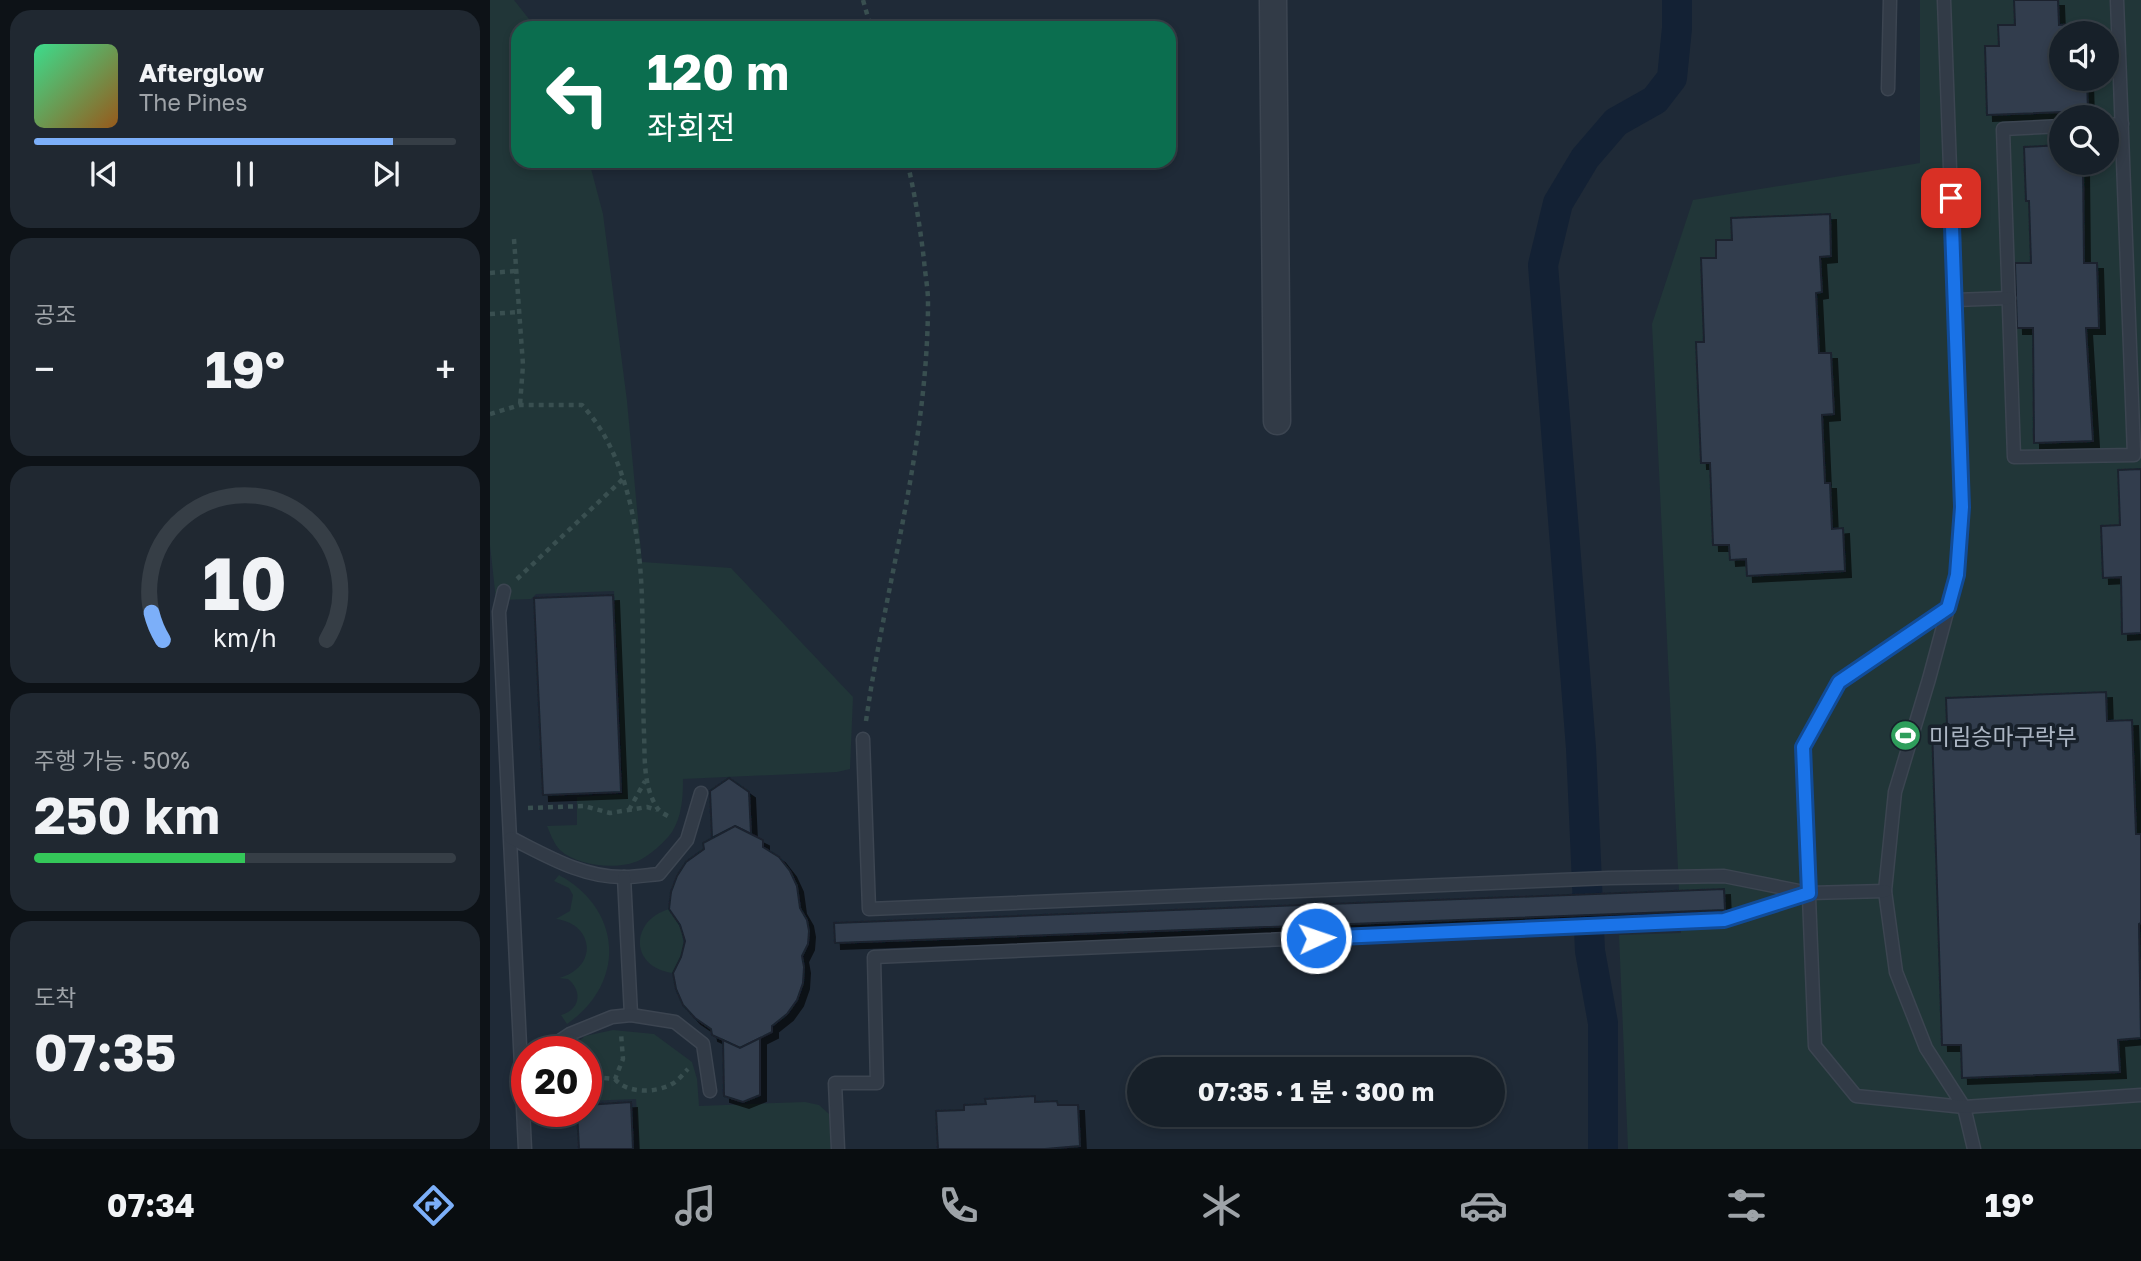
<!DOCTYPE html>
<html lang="ko">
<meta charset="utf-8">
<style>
:root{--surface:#172029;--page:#202831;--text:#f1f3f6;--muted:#9ea3a8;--line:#363e46;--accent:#7caff9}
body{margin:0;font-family:"Golos Text","Noto Sans KR",sans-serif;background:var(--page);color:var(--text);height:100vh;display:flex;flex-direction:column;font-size:26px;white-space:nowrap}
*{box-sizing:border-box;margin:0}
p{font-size:23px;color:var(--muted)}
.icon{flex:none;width:38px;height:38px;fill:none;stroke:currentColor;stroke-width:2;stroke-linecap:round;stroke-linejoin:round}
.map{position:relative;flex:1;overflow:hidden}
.side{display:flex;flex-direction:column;gap:10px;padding:10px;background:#0d1217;width:490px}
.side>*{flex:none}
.guide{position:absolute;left:21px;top:21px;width:665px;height:147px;border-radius:21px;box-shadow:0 4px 10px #0003,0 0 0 2px var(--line);background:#0b6e4f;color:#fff;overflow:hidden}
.buttons{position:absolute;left:1559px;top:21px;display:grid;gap:14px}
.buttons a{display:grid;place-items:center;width:70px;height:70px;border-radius:50%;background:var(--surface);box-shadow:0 4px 10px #0003,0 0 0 2px var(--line);font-size:35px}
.speed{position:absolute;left:21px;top:1036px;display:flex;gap:14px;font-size:35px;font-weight:700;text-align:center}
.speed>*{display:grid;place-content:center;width:91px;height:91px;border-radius:50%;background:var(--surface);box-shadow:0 4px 10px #0003,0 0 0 2px var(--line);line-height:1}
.speed .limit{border:10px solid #d22;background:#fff;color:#111}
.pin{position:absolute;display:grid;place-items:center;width:60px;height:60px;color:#fff;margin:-30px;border-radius:14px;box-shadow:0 4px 10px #0006}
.me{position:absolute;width:77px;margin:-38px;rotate:87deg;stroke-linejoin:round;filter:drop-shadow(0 0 5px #0008)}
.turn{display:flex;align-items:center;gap:24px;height:147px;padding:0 21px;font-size:32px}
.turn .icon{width:91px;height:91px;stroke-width:2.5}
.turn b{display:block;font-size:49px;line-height:60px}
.big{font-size:52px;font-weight:700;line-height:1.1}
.side .tile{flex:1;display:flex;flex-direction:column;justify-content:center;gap:10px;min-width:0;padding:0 24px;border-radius:21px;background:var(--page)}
.side .dial{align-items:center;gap:0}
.dial svg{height:182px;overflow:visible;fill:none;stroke:var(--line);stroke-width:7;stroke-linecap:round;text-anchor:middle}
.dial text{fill:var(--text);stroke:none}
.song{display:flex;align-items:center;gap:21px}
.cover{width:84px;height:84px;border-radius:10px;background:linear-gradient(135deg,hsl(150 70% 55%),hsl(30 70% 35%))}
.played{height:7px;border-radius:4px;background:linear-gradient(90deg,var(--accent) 85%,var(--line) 85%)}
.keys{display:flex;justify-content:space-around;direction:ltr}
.heat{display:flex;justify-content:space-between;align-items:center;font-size:38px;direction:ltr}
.charge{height:10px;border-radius:5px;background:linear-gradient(90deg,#34c759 50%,var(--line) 0)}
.trip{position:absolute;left:637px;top:1057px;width:378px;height:70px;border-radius:35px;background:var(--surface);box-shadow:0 4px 10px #0003,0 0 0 2px var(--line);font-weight:700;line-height:70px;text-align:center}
.menu{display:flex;height:112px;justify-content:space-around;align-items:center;background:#090d10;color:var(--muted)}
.menu .icon{width:49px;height:49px}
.menu .selected{color:var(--accent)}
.menu b{font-size:32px;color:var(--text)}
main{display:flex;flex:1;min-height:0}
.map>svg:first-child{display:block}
</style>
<main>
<section class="side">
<div class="tile">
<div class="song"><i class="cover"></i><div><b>Afterglow</b><p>The Pines</p></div></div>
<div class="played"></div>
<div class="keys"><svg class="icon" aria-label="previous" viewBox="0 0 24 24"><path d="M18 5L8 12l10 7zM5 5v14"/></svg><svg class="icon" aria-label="pause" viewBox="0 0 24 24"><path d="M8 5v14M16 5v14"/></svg><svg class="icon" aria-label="next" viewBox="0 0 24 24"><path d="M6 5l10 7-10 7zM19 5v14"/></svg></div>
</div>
<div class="tile"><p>공조</p>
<div class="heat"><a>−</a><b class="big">19°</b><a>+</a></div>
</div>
<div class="tile dial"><svg viewBox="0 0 100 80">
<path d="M14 69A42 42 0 1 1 86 69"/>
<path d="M14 69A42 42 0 0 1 9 57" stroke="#7caff9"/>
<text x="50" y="56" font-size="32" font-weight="700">10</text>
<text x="50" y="72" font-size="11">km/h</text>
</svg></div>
<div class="tile"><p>주행 가능 · 50%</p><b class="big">250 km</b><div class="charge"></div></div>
<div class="tile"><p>도착</p><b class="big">07:35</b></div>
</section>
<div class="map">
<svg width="1651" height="1149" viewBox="0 0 1651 1149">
<defs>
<filter id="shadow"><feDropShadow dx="6" dy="6" stdDeviation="0" flood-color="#0009"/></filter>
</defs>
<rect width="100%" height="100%" fill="#1f2a37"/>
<g fill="#213638" fill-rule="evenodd">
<path d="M0,0H24L46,28H28V161H99L113,214L137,401L152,562L241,568L363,697L360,769L347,772L193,779C193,797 192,816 182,832C175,842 159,856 148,861C127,870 87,866 70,850C64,844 60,833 57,826L87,825V797L133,794L124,591L46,594L41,599L6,600L0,545Z"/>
<path d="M1430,0H1651V1149H1138L1129,935L1191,933L1162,324L1203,200L1430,163ZM1572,33H1617V79H1572ZM1572,117H1617V163H1572Z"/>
<path d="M69,875C133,910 136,983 77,1024L71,1015C90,1010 93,991 78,979L69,978C108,968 105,924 66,919L80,911L83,895L79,888L64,881Z"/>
<path d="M179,909C197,934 197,945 183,973C140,968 139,921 179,909Z"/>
<polygon points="123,1030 164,1034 202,1062 207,1079 209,1106 315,1102 329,1105 339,1114 341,1149 149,1149 146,1099 96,1101 96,1052 77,1052 95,1036"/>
</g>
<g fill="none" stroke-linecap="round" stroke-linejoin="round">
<polyline stroke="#132134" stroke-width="30" points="1113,1149 1113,1023 1100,951 1091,748 1053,265 1068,203 1095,158 1126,122 1165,100 1182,78 1187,28 1187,0"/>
</g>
<g fill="#313e4e" stroke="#1a232e" stroke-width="2" filter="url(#shadow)">
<polygon points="1524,0 1568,0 1569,25 1585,24 1585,33 1572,33 1572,79 1597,79 1598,111 1497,115 1495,46 1509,46 1508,25 1525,25"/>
<polygon points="1572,145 1572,163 1593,163 1594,263 1607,263 1609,328 1596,328 1603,441 1544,443 1543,328 1527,328 1525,263 1541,263 1539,201 1536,201 1534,147"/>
<polygon points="1340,214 1341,256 1330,257 1332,292 1326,293 1329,353 1341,353 1344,414 1332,415 1335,483 1340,483 1342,529 1353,528 1355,571 1257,576 1256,559 1240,560 1239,545 1223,545 1220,463 1211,463 1206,342 1214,342 1211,258 1226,258 1226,240 1242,240 1241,218"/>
<polygon points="1651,469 1651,633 1632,634 1631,577 1613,578 1611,526 1630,525 1628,470"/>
<polygon points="123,595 131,792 53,795 44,598"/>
<polygon points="1616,692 1617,721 1642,720 1646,834 1651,834 1651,923 1649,924 1651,1038 1628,1040 1630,1072 1472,1078 1471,1045 1452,1045 1442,727 1457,726 1456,698"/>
<polygon points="239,778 259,792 261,834 245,826 222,838 220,791"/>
<polygon points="245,826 273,840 273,847 289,857 300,871 307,886 310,908 317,920 319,931 318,944 312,956 314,967 313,983 307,1000 297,1014 282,1026 282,1032 250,1048 222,1035 221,1029 205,1018 193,1005 186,989 183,973 191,957 195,941 190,925 179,909 181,892 187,876 196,862 214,849 213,843"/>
<polygon points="1234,889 1235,910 345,943 344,923"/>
<polygon points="270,1038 270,1095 253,1102 234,1096 233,1040 250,1048"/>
<polygon points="545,1096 545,1102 567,1101 568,1105 588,1105 590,1146 555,1149 448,1149 446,1111 474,1110 474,1105 496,1104 495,1099"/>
<polygon points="141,1102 143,1149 89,1149 87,1111 96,1111 96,1105"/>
</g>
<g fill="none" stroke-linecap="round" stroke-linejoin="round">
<defs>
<g id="service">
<polyline points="1454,0 1472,507 1467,575 1439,679 1405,792 1395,891 1406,972 1436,1048 1474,1107 1484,1149"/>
<polyline points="1398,89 1400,0"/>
<polyline points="1617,125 1632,124"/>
<polyline points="1572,126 1513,129 1524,457 1644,455 1627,0"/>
<polyline points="1465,300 1519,298"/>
<polyline points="14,591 9,612 35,1149"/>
<polyline points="1458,608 1349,682 1313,747 1325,1046 1366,1096 1474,1107 1651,1095"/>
<polyline points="373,739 379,909 1119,878 1234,876 1319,893 1395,891"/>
<path d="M21,838C57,856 93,878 135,877C146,877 158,875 169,874L197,840L211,793"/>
<polyline points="134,877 141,1015"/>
<polyline points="53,1052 80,1034 122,1017 141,1015 185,1022 213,1044 220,1091"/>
<polyline points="348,1149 345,1083 387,1083 384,957 1234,920 1318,893"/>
</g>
<polyline id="minor" points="783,0 787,421"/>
</defs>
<use href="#service" stroke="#3c4551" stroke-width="15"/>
<use href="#minor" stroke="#3c4551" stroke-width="29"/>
<g stroke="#394f50" stroke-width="4.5" stroke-dasharray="5 5" stroke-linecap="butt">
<polyline points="373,0 381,28"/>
<polyline points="24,239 33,365 30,405"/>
<polyline points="0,273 26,271"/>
<polyline points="0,314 29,312"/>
<path d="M0,414L30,405H92C133,449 147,519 151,578C154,630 152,682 154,733C155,758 153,784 166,806C169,812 176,815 182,818"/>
<polyline points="27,579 133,479"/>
<path d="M376,721C396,581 438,445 438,302C438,288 435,274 434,260C430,227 425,194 417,161"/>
<polyline points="38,808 94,806 120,813 157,807 167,810"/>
<polyline points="139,810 155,781"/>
<polyline points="96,1070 114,1078 125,1079 133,1059 131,1033"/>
<path d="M125,1079C137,1094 166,1093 182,1084C188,1081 193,1074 198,1069"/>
</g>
<use href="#service" stroke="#323b47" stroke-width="12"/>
<use href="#minor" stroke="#323b47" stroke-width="26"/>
</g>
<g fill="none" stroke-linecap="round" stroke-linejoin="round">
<defs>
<polyline id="route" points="826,938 1234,920 1319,893 1313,747 1349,682 1458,608 1467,575 1472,507 1461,198"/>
</defs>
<use href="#route" stroke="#114b97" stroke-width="18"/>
<use href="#route" stroke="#1a73e8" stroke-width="12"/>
</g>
<defs>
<symbol id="stadium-disc" viewBox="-11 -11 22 22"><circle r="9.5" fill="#2e9e5b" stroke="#18212b"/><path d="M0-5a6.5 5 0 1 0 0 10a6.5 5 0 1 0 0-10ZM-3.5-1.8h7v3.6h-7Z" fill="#fff"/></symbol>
</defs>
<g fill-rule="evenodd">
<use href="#stadium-disc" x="1398" y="718" width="35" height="35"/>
</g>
<g text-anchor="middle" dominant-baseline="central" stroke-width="7" stroke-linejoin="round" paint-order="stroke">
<g font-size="23" fill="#acb6c4" stroke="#18212b" text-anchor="start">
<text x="1439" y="736">미림승마구락부</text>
</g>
</g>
</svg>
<div class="buttons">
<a><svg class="icon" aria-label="sound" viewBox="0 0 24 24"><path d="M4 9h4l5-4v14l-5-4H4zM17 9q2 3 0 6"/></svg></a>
<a><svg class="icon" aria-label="search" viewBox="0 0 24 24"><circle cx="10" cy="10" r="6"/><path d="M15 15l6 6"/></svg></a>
</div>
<div class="speed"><div class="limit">20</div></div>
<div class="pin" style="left:1461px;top:198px;background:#d93025"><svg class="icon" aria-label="arrive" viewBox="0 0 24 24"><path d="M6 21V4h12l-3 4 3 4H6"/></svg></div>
<svg class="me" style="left:826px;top:938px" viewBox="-20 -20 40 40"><circle r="17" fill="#1a73e8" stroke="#fff" stroke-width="3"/><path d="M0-11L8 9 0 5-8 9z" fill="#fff"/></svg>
<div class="trip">07:35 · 1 분 · 300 m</div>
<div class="guide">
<div class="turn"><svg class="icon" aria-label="left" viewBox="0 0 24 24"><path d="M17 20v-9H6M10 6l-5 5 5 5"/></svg><div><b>120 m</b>좌회전</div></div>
</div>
</div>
</main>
<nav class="menu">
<b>07:34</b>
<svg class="icon selected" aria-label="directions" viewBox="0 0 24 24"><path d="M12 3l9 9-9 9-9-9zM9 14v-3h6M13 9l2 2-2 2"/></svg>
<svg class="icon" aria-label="music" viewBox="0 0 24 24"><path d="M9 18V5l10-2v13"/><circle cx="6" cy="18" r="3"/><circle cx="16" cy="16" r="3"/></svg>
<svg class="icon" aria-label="phone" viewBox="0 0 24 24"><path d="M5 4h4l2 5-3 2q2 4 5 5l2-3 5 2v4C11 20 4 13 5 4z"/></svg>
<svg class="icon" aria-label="climate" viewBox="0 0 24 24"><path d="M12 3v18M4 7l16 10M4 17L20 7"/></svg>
<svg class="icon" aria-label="car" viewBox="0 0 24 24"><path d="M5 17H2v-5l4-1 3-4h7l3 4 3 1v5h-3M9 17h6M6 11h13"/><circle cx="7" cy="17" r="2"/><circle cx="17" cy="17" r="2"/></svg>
<svg class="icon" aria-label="filters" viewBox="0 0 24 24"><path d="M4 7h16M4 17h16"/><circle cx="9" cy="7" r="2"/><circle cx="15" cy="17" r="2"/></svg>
<b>19°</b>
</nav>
